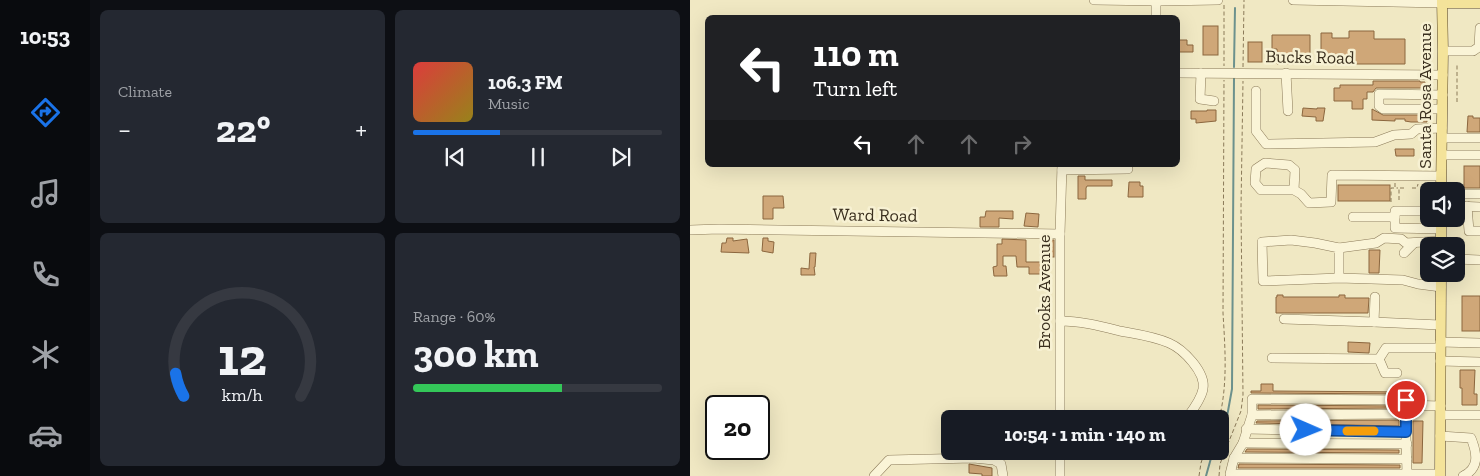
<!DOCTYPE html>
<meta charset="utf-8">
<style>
:root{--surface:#171b24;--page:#242831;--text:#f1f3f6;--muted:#9ea1a6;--line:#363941;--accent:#1a73e8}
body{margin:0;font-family:"Zilla Slab",serif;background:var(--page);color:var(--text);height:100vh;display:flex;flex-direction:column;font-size:19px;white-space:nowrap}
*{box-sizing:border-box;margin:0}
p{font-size:16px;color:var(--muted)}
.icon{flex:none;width:28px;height:28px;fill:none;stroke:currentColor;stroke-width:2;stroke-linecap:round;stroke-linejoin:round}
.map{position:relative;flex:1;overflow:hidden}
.panel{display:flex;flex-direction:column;gap:10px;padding:10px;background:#0d0f14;width:600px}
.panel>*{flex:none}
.guide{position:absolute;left:15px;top:15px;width:475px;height:152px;border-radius:8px;box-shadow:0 5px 20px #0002;background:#202124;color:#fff;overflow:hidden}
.buttons{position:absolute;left:730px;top:182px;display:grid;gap:10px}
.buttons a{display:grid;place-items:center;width:45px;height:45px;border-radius:8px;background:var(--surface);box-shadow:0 5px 20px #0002;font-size:25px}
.speed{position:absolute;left:15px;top:395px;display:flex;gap:10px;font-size:25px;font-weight:700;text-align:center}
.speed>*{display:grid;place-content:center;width:65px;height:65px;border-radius:50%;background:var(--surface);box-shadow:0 5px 20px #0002;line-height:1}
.speed .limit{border:2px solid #111;border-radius:8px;background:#fff;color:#111}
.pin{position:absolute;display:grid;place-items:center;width:42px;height:42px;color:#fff;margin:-21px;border:2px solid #fff;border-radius:50%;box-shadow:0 1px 5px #0007}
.me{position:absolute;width:55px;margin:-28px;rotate:91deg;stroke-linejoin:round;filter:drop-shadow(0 0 4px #0008)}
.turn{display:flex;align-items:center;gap:18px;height:105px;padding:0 25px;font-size:22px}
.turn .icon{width:65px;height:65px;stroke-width:2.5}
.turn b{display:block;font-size:35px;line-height:42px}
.lanes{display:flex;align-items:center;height:48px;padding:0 25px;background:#0003;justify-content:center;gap:25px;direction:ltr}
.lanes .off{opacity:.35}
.big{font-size:38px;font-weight:700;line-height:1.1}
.panel .widget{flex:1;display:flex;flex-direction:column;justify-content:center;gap:8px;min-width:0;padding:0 18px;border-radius:8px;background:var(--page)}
.panel .dial{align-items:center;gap:0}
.dial svg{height:130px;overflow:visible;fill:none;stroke:var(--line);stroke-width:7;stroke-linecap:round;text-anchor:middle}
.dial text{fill:var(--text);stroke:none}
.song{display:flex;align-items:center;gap:15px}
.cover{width:60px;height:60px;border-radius:8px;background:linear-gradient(135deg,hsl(0 70% 55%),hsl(50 70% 35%))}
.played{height:5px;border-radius:2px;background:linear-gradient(90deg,var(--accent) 35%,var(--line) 35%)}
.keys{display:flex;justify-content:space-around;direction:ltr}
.heat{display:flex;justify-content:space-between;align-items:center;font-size:28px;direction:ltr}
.charge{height:8px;border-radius:4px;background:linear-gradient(90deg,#34c759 60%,var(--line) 0)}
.panel .tiles{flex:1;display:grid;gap:10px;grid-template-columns:repeat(2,1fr)}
.trip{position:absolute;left:251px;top:410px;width:288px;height:50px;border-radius:8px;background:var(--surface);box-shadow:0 5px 20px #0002;font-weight:700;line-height:50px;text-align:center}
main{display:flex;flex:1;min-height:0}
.tab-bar{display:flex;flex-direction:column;width:90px;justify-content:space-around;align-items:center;background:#090b0e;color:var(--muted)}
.tab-bar .icon{width:35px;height:35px}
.tab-bar .active{color:var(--accent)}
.tab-bar b{font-size:22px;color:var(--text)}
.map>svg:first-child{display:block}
</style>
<main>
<nav class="tab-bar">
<b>10:53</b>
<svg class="icon active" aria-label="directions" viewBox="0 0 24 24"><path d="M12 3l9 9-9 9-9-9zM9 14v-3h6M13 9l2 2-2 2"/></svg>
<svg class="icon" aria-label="music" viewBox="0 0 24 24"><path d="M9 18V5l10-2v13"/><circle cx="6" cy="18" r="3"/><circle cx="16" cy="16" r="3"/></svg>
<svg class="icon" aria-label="phone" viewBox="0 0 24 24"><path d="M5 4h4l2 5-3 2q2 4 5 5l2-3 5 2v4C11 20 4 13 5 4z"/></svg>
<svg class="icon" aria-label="climate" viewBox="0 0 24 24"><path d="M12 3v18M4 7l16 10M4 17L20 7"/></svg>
<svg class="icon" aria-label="car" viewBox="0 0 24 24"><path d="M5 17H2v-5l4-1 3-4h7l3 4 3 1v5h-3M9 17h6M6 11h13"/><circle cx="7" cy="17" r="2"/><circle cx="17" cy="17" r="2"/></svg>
</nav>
<section class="panel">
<div class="tiles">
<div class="widget"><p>Climate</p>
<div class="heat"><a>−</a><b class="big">22°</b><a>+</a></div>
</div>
<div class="widget">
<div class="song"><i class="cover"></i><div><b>106.3 FM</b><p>Music</p></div></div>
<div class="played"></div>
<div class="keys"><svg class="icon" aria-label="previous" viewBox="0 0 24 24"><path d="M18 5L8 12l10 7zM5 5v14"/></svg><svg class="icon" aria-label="pause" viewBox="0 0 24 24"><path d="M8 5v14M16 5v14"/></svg><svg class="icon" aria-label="next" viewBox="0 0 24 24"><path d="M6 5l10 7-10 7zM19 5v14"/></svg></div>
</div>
<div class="widget dial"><svg viewBox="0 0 100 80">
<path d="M14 69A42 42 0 1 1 86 69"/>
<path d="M14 69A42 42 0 0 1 9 55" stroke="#1a73e8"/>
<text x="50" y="56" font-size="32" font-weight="700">12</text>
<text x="50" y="72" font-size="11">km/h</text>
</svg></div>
<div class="widget"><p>Range · 60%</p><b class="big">300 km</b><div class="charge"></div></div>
</div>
</section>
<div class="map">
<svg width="790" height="476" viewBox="0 0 790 476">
<rect width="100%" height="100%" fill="#f0e8c3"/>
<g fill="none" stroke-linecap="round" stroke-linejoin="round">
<g stroke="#6c918d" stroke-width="2">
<polyline points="544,67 545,8"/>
<polyline points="530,435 536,422 542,389 544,78"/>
<polyline points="516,476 523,451"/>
</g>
</g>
<g fill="#cfa778" stroke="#8b663e">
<rect x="513" y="26" width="15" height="29"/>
<polygon points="659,31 684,31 684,39 715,39 715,64 643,64 643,55 631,55 631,33 642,33 642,38 659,38"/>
<polygon points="582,35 620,35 620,64 587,64 587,49 582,49"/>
<polygon points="488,40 497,40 497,45 503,45 503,52 488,52"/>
<rect x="558" y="42" width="14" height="20"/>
<polygon points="683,81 730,81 730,82 735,82 735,88 686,88 683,92 677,92 677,99 673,99 673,109 662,109 662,101 644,101 644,88 650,88 650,85 683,85"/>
<polygon points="613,108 627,109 627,108 635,108 633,121 626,121 626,117 612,116"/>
<polygon points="682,109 693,115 737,115 737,122 721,122 715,121 715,119 705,119 705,121 682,120"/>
<polygon points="517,110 526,110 526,121 506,123 506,119 501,119 501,111 517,111"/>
<polygon points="778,116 783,116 783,118 790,118 790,132 777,132"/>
<polygon points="705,149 724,149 724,156 706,156"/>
<rect x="774" y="166" width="16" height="22"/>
<polygon points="388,176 395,176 395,180 422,180 422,186 397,186 396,188 396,199 388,199"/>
<polygon points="439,182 450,182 450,186 453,186 453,197 438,197"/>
<rect x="648" y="185" width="52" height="16"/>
<polygon points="73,196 93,196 94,208 83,208 83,219 73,219"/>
<polygon points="296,211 323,211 323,219 309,218 309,227 290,227 290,217 295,217"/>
<polygon points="336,213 349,214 348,227 334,226"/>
<polygon points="37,238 43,238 43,241 57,239 59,253 31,252 32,243 36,243"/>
<polygon points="73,238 78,238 78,241 84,242 83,253 72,251"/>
<polygon points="312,239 336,240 336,262 357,262 357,274 339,274 339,267 327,267 326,256 313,256 313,266 316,266 317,276 304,276 303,267 307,266 307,244 312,244"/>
<rect x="356" y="240" width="8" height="17"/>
<polygon points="679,250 690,250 689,273 679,273"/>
<polygon points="120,253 126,253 125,267 124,267 125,275 111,275 111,268 119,269"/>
<polygon points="587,295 593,295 593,297 649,297 649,295 655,295 655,298 679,298 678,313 586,313 586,297 587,297"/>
<rect x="772" y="296" width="18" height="35"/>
<polygon points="658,342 680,343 679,353 658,352"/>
<polygon points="770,370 785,370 784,394 787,394 787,405 772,405 772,388 770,388"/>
<polygon points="571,384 583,384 583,391 719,392 719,395 715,394 561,393 561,391 571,391"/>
<polygon points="568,405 707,406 707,408 568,409"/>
<polygon points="708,420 709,421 709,426 566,423 567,421"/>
<polygon points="723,421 733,421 732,463 723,463"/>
<polygon points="557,449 709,450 709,453 555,452"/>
<polygon points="279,464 302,468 302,476 292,476 292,474 279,473"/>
<polygon points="549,464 710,465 710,468 548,468"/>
</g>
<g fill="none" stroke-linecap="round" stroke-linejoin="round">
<defs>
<g id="minor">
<polyline points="404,0 471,1 528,0"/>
<polyline points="603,0 752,3"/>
<polyline points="466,1 466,18"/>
<polyline points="753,51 783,51 789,47 790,28"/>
<polyline points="488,73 753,75"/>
<polyline points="511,73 510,99 524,101"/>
<polyline points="596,73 598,111"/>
<polyline points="566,91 566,131 576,144 685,142 704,135 721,134 727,129 752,128"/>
<polyline points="752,109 693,109 689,106 689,94 753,95"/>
<polyline points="752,138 790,138"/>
<polyline points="752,155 790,155"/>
<polyline points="372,170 438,169"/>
<polyline points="604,190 605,170 599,165 575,163 566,169 565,183 571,190 604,190 611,194 619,203 641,202 642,175 751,176"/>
<polyline points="766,194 790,194"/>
<polyline points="766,206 790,207"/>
<polyline points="777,206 779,231 790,231"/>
<polyline points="739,211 705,211 705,228 751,229"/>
<polyline points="663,217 705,217"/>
<polyline points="0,230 29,229 370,234"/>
<polyline points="649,248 686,243 694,238 711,239 716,243 751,241"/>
<polyline points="714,253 724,243"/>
<polyline points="766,259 790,260"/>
<polyline points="649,278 649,248 625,243 601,240 572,242 573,281 649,278 713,280 728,284 751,287"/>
<polyline points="685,297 684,322 750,325"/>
<polyline points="594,319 684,322"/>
<path d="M370,321C391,321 410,326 430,331C446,334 463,336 479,343C493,349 516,372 513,389C511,400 502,411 496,419"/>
<polyline points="750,342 790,343"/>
<polyline points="582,358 689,359 696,348 750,348"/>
<polyline points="689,359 695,373 707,373"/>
<polyline points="750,361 790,362"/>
<polyline points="715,405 751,406"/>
<polyline points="562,415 716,414"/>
<polyline points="751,415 790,415"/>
<polyline points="370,419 370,234 372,165"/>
<polyline points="556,429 716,432"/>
<path d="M750,436L781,438C787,453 790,468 773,476"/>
<polyline points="553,443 717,444"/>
<polyline points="370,451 370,476"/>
<polyline points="544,458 717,459"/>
<polyline points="717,474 715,400 562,399 562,415 553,443 544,458 540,474 750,474"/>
<polyline points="184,476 199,460 283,458 304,460 311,464 313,476"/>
</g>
<g id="major">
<polyline points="752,3 790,3"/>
<polyline points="751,191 753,51 752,0"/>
<polyline points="751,246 751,219"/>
<polyline points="750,476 751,274"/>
</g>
</defs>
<use href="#minor" stroke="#8b7a59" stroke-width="10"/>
<use href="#major" stroke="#59472d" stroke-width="11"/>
<g stroke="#8b7a59" stroke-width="1" stroke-dasharray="4 2.5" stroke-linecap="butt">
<polyline points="534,5 534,66"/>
<polyline points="553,67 554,0"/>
<polyline points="767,102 767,63"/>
<polyline points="705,183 705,188 708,188"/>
<polyline points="735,183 740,187"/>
<polyline points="722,188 727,188 728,184"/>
<polyline points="709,200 709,188 714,188"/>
<polyline points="701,202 701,188 705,188"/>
<path d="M529,419C538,385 535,347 533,313L534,80"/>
<polyline points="509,476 511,463 515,451"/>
<polyline points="529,476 530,464 551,411 553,395 551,208 553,81"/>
</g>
<use href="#minor" stroke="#faf4d7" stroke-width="9"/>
<use href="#major" stroke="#f4e39a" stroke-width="10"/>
</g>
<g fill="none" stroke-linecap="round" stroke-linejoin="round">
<defs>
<polyline id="route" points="616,430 716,432 716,400"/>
</defs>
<use href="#route" stroke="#114b97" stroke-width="12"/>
<use href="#route" stroke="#1a73e8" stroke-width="9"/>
<polyline stroke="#f59e0b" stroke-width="9" points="657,431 684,431"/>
</g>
<g text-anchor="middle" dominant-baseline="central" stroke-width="5" stroke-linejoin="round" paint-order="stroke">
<g font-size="18" fill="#3a2f1e" stroke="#f7f1d3">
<text transform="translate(620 57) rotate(1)">Bucks Road</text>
<text transform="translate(735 96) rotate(-90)">Santa Rosa Avenue</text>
<text transform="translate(185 215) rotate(1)">Ward Road</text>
<text transform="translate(354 292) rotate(-90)">Brooks Avenue</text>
</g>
</g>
</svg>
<div class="buttons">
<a><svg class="icon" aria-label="sound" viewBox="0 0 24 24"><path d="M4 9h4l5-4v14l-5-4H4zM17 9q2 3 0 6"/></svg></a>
<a><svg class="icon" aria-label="layers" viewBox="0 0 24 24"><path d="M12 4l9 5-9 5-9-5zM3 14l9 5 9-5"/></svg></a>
</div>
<div class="speed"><div class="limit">20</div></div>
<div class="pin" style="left:716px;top:400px;background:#d93025"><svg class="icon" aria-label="arrive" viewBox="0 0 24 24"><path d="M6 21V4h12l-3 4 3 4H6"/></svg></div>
<svg class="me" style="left:616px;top:430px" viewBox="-20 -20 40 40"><circle r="19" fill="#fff"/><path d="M0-13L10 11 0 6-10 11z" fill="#1a73e8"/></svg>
<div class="trip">10:54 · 1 min · 140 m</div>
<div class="guide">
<div class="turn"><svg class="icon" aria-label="left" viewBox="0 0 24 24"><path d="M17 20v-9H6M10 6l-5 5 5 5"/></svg><div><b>110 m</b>Turn left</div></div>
<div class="lanes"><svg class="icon" aria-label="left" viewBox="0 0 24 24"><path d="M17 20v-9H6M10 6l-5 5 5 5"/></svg><svg class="icon off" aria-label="ahead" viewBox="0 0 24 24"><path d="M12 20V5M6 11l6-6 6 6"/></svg><svg class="icon off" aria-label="ahead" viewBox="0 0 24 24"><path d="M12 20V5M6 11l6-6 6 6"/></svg><svg class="icon off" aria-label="right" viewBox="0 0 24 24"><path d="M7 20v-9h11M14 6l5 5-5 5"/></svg></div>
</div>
</div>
</main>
